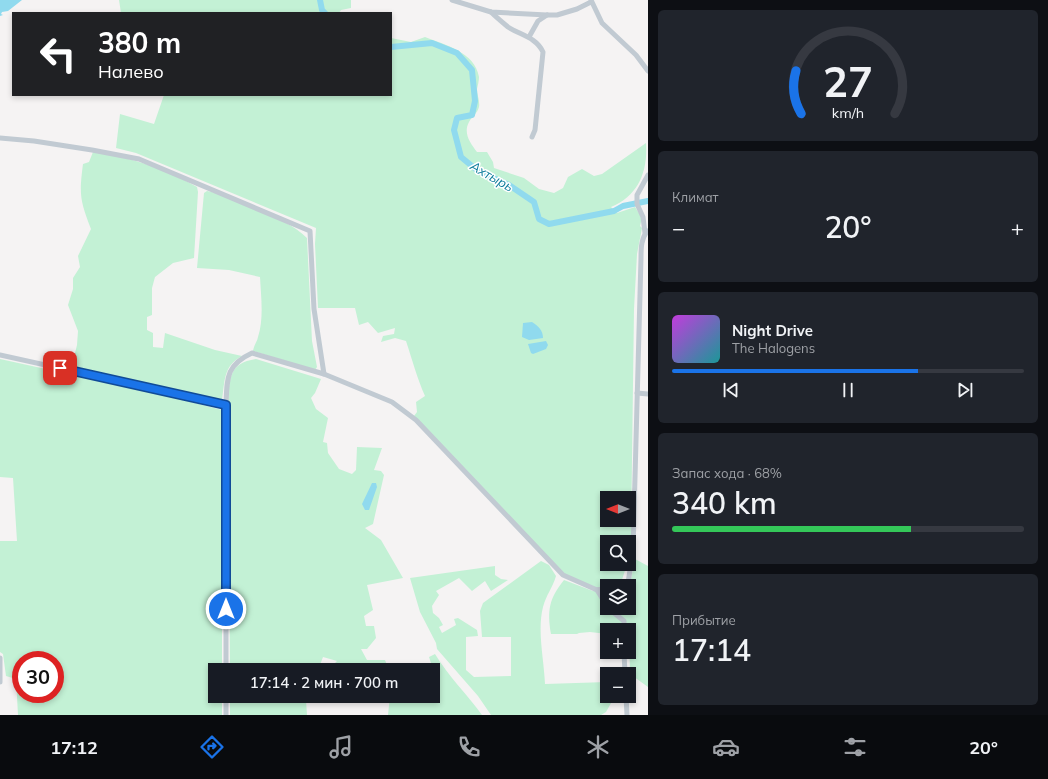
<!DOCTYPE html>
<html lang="ru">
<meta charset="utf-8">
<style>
:root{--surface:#171b24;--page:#20242c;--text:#f1f3f6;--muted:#9ea1a6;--line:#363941;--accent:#1a73e8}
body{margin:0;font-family:Mulish,sans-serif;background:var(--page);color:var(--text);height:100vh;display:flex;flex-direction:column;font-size:15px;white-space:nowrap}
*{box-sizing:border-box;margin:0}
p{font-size:13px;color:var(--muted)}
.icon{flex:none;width:22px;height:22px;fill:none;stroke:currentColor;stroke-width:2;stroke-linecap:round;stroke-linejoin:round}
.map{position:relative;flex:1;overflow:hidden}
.panel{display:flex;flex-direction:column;gap:10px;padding:10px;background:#0d0f14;width:400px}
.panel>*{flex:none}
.guide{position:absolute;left:12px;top:12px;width:380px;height:84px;border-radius:0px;box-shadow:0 2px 6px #0003;background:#202124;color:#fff;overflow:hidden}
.needle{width:26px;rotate:270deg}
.buttons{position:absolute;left:600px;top:491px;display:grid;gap:8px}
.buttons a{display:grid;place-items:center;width:36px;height:36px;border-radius:0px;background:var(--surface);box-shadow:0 2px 6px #0003;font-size:20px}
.speed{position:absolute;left:12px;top:651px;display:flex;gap:8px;font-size:20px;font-weight:700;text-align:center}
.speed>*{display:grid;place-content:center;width:52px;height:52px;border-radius:50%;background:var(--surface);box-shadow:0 2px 6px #0003;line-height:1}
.speed .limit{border:6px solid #d22;background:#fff;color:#111}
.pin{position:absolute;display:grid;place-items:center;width:34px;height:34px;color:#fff;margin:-17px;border-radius:8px;box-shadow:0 2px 6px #0006}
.me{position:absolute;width:44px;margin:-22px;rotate:0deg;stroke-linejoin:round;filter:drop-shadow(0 0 3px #0008)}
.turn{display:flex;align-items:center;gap:14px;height:84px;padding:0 20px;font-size:18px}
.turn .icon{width:52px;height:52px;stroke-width:2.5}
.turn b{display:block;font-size:28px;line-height:34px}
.big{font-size:30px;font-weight:600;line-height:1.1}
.panel .tile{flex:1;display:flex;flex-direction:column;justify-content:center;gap:6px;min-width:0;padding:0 14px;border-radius:6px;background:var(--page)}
.panel .dial{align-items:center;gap:0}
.dial svg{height:104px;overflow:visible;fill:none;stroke:var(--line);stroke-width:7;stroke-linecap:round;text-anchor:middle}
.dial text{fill:var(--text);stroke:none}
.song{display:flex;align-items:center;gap:12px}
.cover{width:48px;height:48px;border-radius:6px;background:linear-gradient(135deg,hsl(290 70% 55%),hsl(180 70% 35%))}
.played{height:4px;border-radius:2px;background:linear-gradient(90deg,var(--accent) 70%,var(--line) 70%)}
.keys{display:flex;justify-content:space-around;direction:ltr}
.heat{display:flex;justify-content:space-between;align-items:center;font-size:22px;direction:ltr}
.charge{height:6px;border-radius:3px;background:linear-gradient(90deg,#34c759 68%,var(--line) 0)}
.trip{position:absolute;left:208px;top:663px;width:232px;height:40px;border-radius:0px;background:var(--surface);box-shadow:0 2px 6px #0003;font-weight:600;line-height:40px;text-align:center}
.tabs{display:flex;height:64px;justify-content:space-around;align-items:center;background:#090b0e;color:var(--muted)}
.tabs .icon{width:28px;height:28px}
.tabs .active{color:var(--accent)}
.tabs b{font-size:18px;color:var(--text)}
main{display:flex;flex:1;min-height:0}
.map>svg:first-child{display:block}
</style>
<main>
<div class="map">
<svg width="648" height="715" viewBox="0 0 648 715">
<rect width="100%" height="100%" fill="#f5f3f3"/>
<g fill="#c3f1d5" fill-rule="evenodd">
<polygon points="119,0 351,0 351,8 341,10 339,13 121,13"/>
<path d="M425,37C445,45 475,52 479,77C479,80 478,85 477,89C477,95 480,101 479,107C477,114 472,116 469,122C463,133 470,143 477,152H487L493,162L494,168L524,178L539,189L554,193L563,188L568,177L582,169L594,176L602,174L646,143C648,172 638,196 611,207L617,213L635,207L642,218L640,226L642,228L637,254L634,309L631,536L629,551V542H607V564H627L621,583L597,589L564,574L414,416L417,412L416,402L425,396C417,378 412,359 406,341L395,338L381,342L383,336L394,334L395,328L378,333L368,322L359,325L355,308H318L315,244L316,228L136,153L116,148L120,114L154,124L164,95H391V38L411,42ZM607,498H629V520H607Z"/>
<path d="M93,152C129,157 165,168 197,187L198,192L194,258L173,263L155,277L152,288V315L147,317V330L153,333V347L163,348L165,333L215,350L242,356C223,366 225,381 222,400L219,402L71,369L77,345L78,331L68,305L73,289V278L80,267L78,256L91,229C80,200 79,195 83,164L89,162Z"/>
<path d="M207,191L216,193C242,204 288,218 307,238L312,341L317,367L315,370L253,351C254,345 257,342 258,337C264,319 261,296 260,277L229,270L197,268L204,193Z"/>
<path d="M0,359L160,394L222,410V670H215V696H222V715H18L16,679L6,676L3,654L0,652V541H17L13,478L0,477ZM21,660H55V694H21Z"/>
<path d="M256,359L321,379L315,393L311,398L316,409L328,418L323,442L327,443L328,453L339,469L352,474L356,470L357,447L382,448L374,470L381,471L384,475L373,524L365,528L381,540L403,578L367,585L373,610L364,616L366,626H374L376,638L367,649H361L367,660H385L389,670H334V664L337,661L323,657L318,670H230L228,403C230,379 228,363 256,359Z"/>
<path d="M635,559L648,566V687L630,674L629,630H607V634L590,632L579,633L577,634H551C547,610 549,599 564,580L593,591H607V608H629V586H625L631,579Z"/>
<path d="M541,561L549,565L556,576C553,587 546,595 543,607C537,631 544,659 545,684L607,682V696H615L606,712L601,715H491L478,696L437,649L436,643L420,612L410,578L495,566V575L501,579L508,580L491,591L485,581L472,591L459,578L436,591L439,595L432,606L433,613L439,618L443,625L439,627L442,633L456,625L454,619L458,618L477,630L478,636L466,637V670L474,677L511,676V637H482L480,611L483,603Z"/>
<path d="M435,654C448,676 467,694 482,715H388L390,696H433V686L439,687L429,657Z"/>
<polygon points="230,696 307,696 306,700 307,715 230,715"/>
</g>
<g fill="#90daee">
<polygon points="0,0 22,0 8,11 2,12 1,14 3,15 0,16"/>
<path d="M532,322C538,326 543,330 543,338L529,340L522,337L523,323Z"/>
<polygon points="546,341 548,345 546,349 533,354 531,353 528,344"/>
<polygon points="372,483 376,483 377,487 369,510 365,510 362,504"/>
</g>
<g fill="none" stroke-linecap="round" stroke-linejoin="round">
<g stroke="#90daee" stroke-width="6">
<polyline points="320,0 322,10 325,13"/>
<polyline points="391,47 432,43 457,53 472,70 475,101 472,115 457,118 454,130 461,157 478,171 509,185 534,202 539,219 549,224 614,211 623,206 648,201"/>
</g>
<g stroke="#c1cad2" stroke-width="5">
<polyline points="452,0 491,12 547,15 557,15 577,9 591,2"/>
<polyline points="591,0 602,23 636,55 648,71"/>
<path d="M491,12C496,17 502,22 508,27C520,35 536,37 543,52L535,130L532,137"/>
<polyline points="529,37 538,21 547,15"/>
<polyline points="0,138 34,141 92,150 139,159 310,231 314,309 324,374"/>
<polyline points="645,233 643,217 637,204 637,195 648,175"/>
<polyline points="0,355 226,405 226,670"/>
<polyline points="637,393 648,394"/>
<path d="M226,405C227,378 226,365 252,353L324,374L392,402L416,420L563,575L597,590L607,588"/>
<path d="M614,586L628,583L633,551L641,258C641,249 641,237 648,231"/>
<polyline points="597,590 607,606"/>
<polyline points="608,608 624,621 624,630"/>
<polyline points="624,652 625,674"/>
<polyline points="0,658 0,682"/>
<polyline points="226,696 226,715"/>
<polyline points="626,696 627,715"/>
</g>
</g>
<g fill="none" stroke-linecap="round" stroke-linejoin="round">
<defs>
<polyline id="route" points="60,368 226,405 226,609"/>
</defs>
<use href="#route" stroke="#114b97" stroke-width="10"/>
<use href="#route" stroke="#1a73e8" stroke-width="7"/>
</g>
<g text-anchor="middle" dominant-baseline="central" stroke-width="3" stroke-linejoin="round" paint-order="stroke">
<g font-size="13" font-style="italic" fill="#0c7c9b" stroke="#fff">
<text transform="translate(492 176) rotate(30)">Ахтырь</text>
</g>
</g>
</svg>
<div class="buttons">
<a><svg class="needle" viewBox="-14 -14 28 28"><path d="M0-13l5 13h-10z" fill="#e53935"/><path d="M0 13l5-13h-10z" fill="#9ea1a6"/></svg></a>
<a><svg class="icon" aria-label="search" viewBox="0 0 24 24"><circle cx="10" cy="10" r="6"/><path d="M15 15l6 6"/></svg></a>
<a><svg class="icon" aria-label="layers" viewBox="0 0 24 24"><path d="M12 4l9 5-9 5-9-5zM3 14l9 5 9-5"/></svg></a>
<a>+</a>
<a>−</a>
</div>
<div class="speed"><div class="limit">30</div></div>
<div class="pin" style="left:60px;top:368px;background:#d93025"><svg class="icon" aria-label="arrive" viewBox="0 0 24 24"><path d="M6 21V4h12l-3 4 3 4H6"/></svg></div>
<svg class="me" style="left:226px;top:609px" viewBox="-20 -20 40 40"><circle r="17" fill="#1a73e8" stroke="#fff" stroke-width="3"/><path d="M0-11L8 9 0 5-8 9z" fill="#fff"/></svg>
<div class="trip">17:14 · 2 мин · 700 m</div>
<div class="guide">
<div class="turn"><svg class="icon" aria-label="left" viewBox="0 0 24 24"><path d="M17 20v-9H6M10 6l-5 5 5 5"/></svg><div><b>380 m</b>Налево</div></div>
</div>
</div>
<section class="panel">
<div class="tile dial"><svg viewBox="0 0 100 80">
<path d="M14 69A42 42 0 1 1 86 69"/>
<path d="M14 69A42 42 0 0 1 10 36" stroke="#1a73e8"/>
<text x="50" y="56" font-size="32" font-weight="700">27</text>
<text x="50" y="72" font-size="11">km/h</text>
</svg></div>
<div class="tile"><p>Климат</p>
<div class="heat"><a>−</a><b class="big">20°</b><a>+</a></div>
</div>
<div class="tile">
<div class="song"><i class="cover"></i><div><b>Night Drive</b><p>The Halogens</p></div></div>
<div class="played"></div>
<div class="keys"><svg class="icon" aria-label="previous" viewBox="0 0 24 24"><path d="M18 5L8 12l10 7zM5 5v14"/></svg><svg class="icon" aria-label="pause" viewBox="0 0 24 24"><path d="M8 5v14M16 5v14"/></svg><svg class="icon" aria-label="next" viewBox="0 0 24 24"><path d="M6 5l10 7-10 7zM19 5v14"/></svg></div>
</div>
<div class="tile"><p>Запас хода · 68%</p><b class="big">340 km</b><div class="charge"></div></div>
<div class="tile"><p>Прибытие</p><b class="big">17:14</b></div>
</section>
</main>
<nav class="tabs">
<b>17:12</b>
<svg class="icon active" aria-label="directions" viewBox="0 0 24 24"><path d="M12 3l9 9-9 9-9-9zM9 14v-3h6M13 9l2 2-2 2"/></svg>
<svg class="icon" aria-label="music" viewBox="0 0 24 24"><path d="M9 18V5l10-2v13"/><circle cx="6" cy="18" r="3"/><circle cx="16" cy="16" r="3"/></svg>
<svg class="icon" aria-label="phone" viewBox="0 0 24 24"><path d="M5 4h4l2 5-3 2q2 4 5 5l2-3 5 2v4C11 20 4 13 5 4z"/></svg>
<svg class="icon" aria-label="climate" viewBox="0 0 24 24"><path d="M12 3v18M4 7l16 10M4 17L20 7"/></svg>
<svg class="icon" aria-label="car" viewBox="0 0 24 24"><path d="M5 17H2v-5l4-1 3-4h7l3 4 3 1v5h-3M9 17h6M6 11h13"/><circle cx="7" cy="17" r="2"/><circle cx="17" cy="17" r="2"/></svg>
<svg class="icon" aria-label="filters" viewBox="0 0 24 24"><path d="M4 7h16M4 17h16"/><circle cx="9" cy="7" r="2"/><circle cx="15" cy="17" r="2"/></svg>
<b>20°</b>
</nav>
